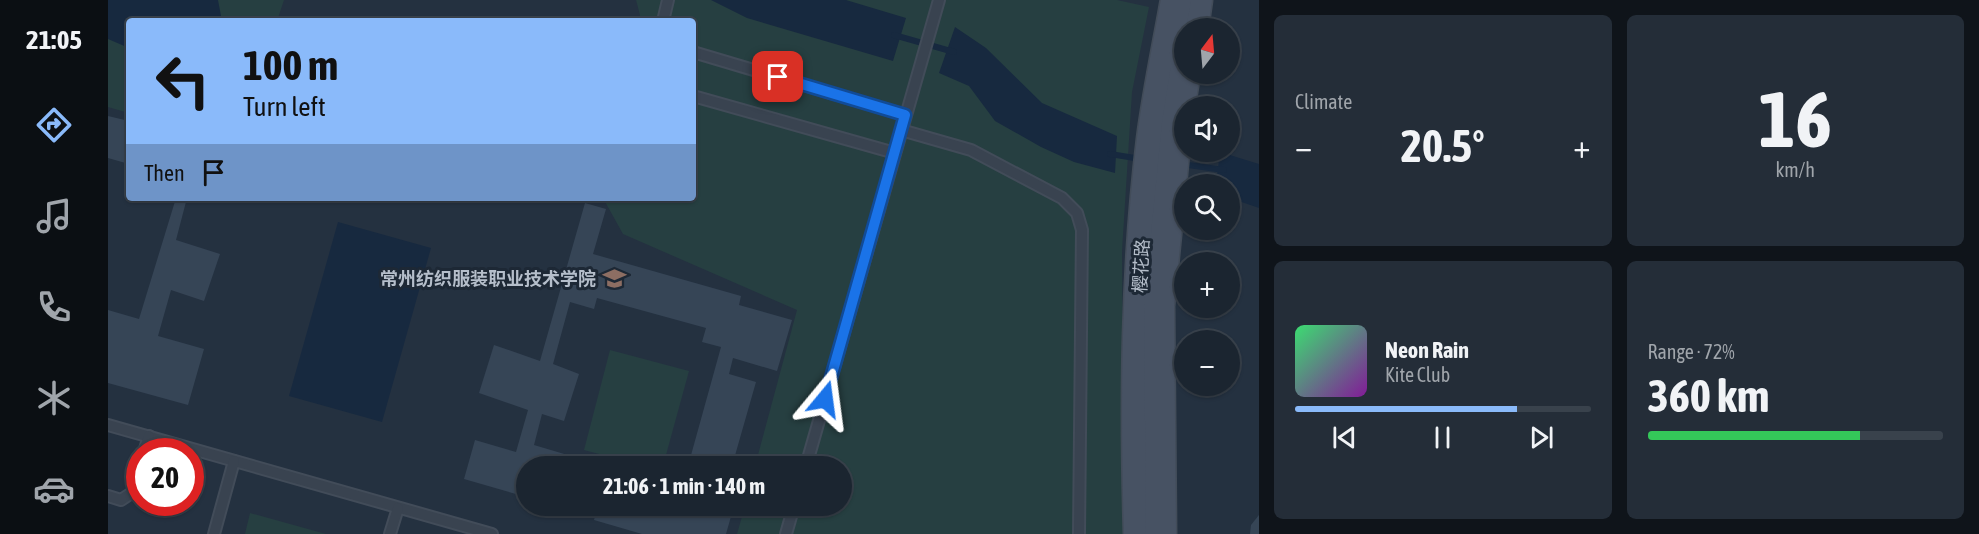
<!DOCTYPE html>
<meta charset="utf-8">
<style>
:root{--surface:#1b2530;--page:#242d38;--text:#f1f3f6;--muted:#a0a5ab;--line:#39424c;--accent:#8abafa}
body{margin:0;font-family:"Asap Condensed","Noto Sans SC",sans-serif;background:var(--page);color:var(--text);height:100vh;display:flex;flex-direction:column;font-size:22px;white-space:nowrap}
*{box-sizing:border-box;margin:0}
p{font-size:20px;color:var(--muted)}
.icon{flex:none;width:33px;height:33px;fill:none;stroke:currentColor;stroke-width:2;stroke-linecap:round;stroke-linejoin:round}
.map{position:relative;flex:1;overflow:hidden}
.side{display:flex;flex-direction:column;gap:15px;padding:15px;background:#0f141a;width:720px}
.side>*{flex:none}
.guide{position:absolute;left:18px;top:18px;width:570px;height:183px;border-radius:6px;box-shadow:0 2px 4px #0004,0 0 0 2px var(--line);background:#8abafa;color:#111;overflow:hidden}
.needle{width:39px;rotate:16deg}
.fabs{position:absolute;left:1066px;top:18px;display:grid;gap:12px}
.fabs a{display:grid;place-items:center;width:66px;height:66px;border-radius:50%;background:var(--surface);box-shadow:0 2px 4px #0004,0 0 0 2px var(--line);font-size:30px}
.speed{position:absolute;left:18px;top:438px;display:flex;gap:12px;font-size:30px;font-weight:700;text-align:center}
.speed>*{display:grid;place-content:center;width:78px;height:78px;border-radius:50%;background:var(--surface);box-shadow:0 2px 4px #0004,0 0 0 2px var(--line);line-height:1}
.speed .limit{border:9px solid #d22;background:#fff;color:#111}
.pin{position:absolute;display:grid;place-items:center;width:51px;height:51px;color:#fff;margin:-26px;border-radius:12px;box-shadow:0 3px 9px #0006}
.me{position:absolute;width:66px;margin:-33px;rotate:16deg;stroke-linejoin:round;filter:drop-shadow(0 0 4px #0008)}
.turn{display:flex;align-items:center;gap:21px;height:126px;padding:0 18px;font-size:27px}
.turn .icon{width:78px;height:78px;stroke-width:2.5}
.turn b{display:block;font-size:42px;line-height:51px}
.then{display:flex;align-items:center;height:57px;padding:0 18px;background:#0003;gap:12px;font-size:22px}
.big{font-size:45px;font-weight:700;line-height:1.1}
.side .card{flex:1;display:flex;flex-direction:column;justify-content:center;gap:9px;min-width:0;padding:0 21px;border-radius:9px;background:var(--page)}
.side .dial{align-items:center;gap:0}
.dial b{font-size:78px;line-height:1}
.song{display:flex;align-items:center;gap:18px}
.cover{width:72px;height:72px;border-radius:9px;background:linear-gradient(135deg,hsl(140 70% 55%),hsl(290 70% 35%))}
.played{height:6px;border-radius:3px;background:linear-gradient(90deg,var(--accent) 75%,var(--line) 75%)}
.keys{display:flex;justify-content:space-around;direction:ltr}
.heat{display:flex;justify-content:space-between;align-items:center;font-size:33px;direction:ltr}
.charge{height:9px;border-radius:4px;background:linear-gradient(90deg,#34c759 72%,var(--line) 0)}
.side .tiles{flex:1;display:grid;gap:15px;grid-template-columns:repeat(2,1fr)}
.trip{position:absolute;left:408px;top:456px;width:336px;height:60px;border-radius:30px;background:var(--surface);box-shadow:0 2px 4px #0004,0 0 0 2px var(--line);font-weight:700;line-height:60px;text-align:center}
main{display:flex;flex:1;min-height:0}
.tab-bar{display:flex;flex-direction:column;width:108px;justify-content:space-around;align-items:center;background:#0b0f13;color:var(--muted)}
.tab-bar .icon{width:42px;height:42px}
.tab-bar .active{color:var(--accent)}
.tab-bar b{font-size:27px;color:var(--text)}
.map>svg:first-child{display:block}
</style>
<main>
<nav class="tab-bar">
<b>21:05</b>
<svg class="icon active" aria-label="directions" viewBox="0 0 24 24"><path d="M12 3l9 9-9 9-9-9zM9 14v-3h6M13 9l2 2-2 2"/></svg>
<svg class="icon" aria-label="music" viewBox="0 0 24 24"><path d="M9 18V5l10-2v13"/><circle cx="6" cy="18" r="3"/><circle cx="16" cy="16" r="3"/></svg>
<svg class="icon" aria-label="phone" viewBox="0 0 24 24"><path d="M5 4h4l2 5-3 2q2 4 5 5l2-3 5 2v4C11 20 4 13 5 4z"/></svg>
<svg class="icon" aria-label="climate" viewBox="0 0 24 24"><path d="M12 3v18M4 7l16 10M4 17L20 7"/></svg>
<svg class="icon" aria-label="car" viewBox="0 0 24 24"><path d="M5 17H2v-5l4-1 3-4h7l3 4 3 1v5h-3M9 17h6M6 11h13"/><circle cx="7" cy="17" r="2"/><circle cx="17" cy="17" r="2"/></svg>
</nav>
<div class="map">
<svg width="1151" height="534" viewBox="0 0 1151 534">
<rect width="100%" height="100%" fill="#243140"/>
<g fill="#263f41">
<polygon points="0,0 176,0 169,21 21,21 21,113 0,107"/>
<polygon points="528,0 1009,0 1041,7 1024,92 1014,251 1016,534 629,534 637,506 734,506 734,466 647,466 689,310 515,234 495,198 585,198 585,21 530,21 532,15"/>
<polygon points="502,350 581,371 555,466 536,466 476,450"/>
<polygon points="142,513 218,534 137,534"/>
</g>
<g fill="#17293f">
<polygon points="0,0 110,0 114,21 21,21 21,48 0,39"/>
<polygon points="603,0 738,0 798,18 785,61 639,18"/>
<polygon points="847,27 878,48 934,103 1009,136 1007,173 966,162 933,147 887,121 861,86 831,73"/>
<polygon points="1112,152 1151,164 1151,208 1122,198 1122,184 1108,184"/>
<polygon points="230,222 323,248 274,422 181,396"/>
</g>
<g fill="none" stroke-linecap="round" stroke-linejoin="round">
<g stroke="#17293f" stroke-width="6">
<polyline points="786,35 846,52"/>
<polyline points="1002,154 1033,159"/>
<polyline points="1073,164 1116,170"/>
</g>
</g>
<g fill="#364556">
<polygon points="0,116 21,121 21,164 0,158"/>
<polygon points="68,198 79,198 68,240 112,254 96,301 63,290 50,336 96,349 80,405 0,383 0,310 31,319"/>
<polygon points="477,203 498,209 485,254 633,296 631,305 684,320 669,371 625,358 621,374 648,382 624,466 580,466 613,347 594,342 598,328 489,298 486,309 462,302 445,364 471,374 456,421 434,414 426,445 463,456 460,466 418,466 418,497 356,479 367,440 408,452 420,410 371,393 386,345 432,361"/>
<polygon points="490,506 626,506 618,534 534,534 486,520"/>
<polygon points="1151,515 1151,534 1142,534 1143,525"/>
</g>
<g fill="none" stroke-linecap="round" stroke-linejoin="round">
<defs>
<g id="lane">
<polyline points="555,21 560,0"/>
<polyline points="585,52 797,115"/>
<polyline points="585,96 787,153"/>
<polyline points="793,130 863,150 954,198 969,213 974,230 971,534"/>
<polyline points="0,425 384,534"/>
<polyline points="36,452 41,436"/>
<polyline points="698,466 831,0"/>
<polyline points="0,496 13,500 25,492 32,469"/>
<polyline points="106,534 126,461"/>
<polyline points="282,534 290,508"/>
<polyline points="678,534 686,506"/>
</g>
<g id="secondary">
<polyline points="1085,28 1089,0"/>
<path d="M1031,534C1027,402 1028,270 1044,139C1050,92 1060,46 1068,0"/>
<polyline points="1053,534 1051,306 1069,123 1077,73"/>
</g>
</defs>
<use href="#lane" stroke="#424c59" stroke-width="14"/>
<use href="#secondary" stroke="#424c59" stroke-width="33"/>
<use href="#lane" stroke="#394350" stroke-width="10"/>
<use href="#secondary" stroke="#475263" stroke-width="30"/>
</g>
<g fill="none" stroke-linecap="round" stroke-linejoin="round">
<defs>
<polyline id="route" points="670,77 797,115 717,399"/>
</defs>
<use href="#route" stroke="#114b97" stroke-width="15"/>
<use href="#route" stroke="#1a73e8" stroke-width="10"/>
</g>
<defs>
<symbol id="university-bare" viewBox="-9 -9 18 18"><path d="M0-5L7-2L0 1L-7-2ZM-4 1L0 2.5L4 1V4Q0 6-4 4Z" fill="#8d6e63" stroke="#1d2835" stroke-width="2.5" paint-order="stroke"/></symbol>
</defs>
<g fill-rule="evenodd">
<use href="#university-bare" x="490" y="262" width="33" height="33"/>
</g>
<g text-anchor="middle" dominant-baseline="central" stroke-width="6" stroke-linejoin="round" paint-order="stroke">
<g font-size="18" fill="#b5beca" stroke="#1d2835">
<text transform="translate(1033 266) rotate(-87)">樱花路</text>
</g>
<g font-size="18" font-weight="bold" fill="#b5beca" stroke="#1d2835" text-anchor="end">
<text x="488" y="278">常州纺织服装职业技术学院</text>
</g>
</g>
</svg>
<div class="fabs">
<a><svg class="needle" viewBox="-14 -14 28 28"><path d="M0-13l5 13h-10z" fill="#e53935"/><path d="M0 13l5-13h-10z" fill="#a0a5ab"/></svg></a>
<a><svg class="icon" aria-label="sound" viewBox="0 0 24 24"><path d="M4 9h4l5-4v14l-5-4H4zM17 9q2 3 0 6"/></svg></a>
<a><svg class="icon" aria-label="search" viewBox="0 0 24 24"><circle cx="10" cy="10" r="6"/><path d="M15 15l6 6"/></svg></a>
<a>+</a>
<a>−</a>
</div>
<div class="speed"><div class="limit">20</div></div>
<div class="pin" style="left:670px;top:77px;background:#d93025"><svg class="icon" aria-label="arrive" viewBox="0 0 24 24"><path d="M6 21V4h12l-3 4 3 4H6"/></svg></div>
<svg class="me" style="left:717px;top:399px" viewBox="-20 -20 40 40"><path d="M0-17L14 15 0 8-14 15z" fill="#1a73e8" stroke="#fff" stroke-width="4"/></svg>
<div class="trip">21:06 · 1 min · 140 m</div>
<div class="guide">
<div class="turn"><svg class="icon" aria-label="left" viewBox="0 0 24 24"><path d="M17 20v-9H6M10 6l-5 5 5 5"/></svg><div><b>100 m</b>Turn left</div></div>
<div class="then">Then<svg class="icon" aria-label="arrive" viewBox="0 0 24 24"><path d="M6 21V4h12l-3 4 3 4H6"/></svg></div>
</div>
</div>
<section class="side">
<div class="tiles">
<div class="card"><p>Climate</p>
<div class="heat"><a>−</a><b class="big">20.5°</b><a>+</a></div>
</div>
<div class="card dial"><b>16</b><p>km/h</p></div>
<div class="card">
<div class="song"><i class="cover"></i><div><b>Neon Rain</b><p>Kite Club</p></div></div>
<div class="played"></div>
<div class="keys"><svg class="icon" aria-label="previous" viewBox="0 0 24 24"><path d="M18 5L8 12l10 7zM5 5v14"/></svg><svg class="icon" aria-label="pause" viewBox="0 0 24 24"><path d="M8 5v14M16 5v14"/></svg><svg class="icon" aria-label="next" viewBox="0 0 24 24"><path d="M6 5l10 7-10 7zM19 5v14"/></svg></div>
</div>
<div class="card"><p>Range · 72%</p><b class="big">360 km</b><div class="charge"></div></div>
</div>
</section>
</main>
